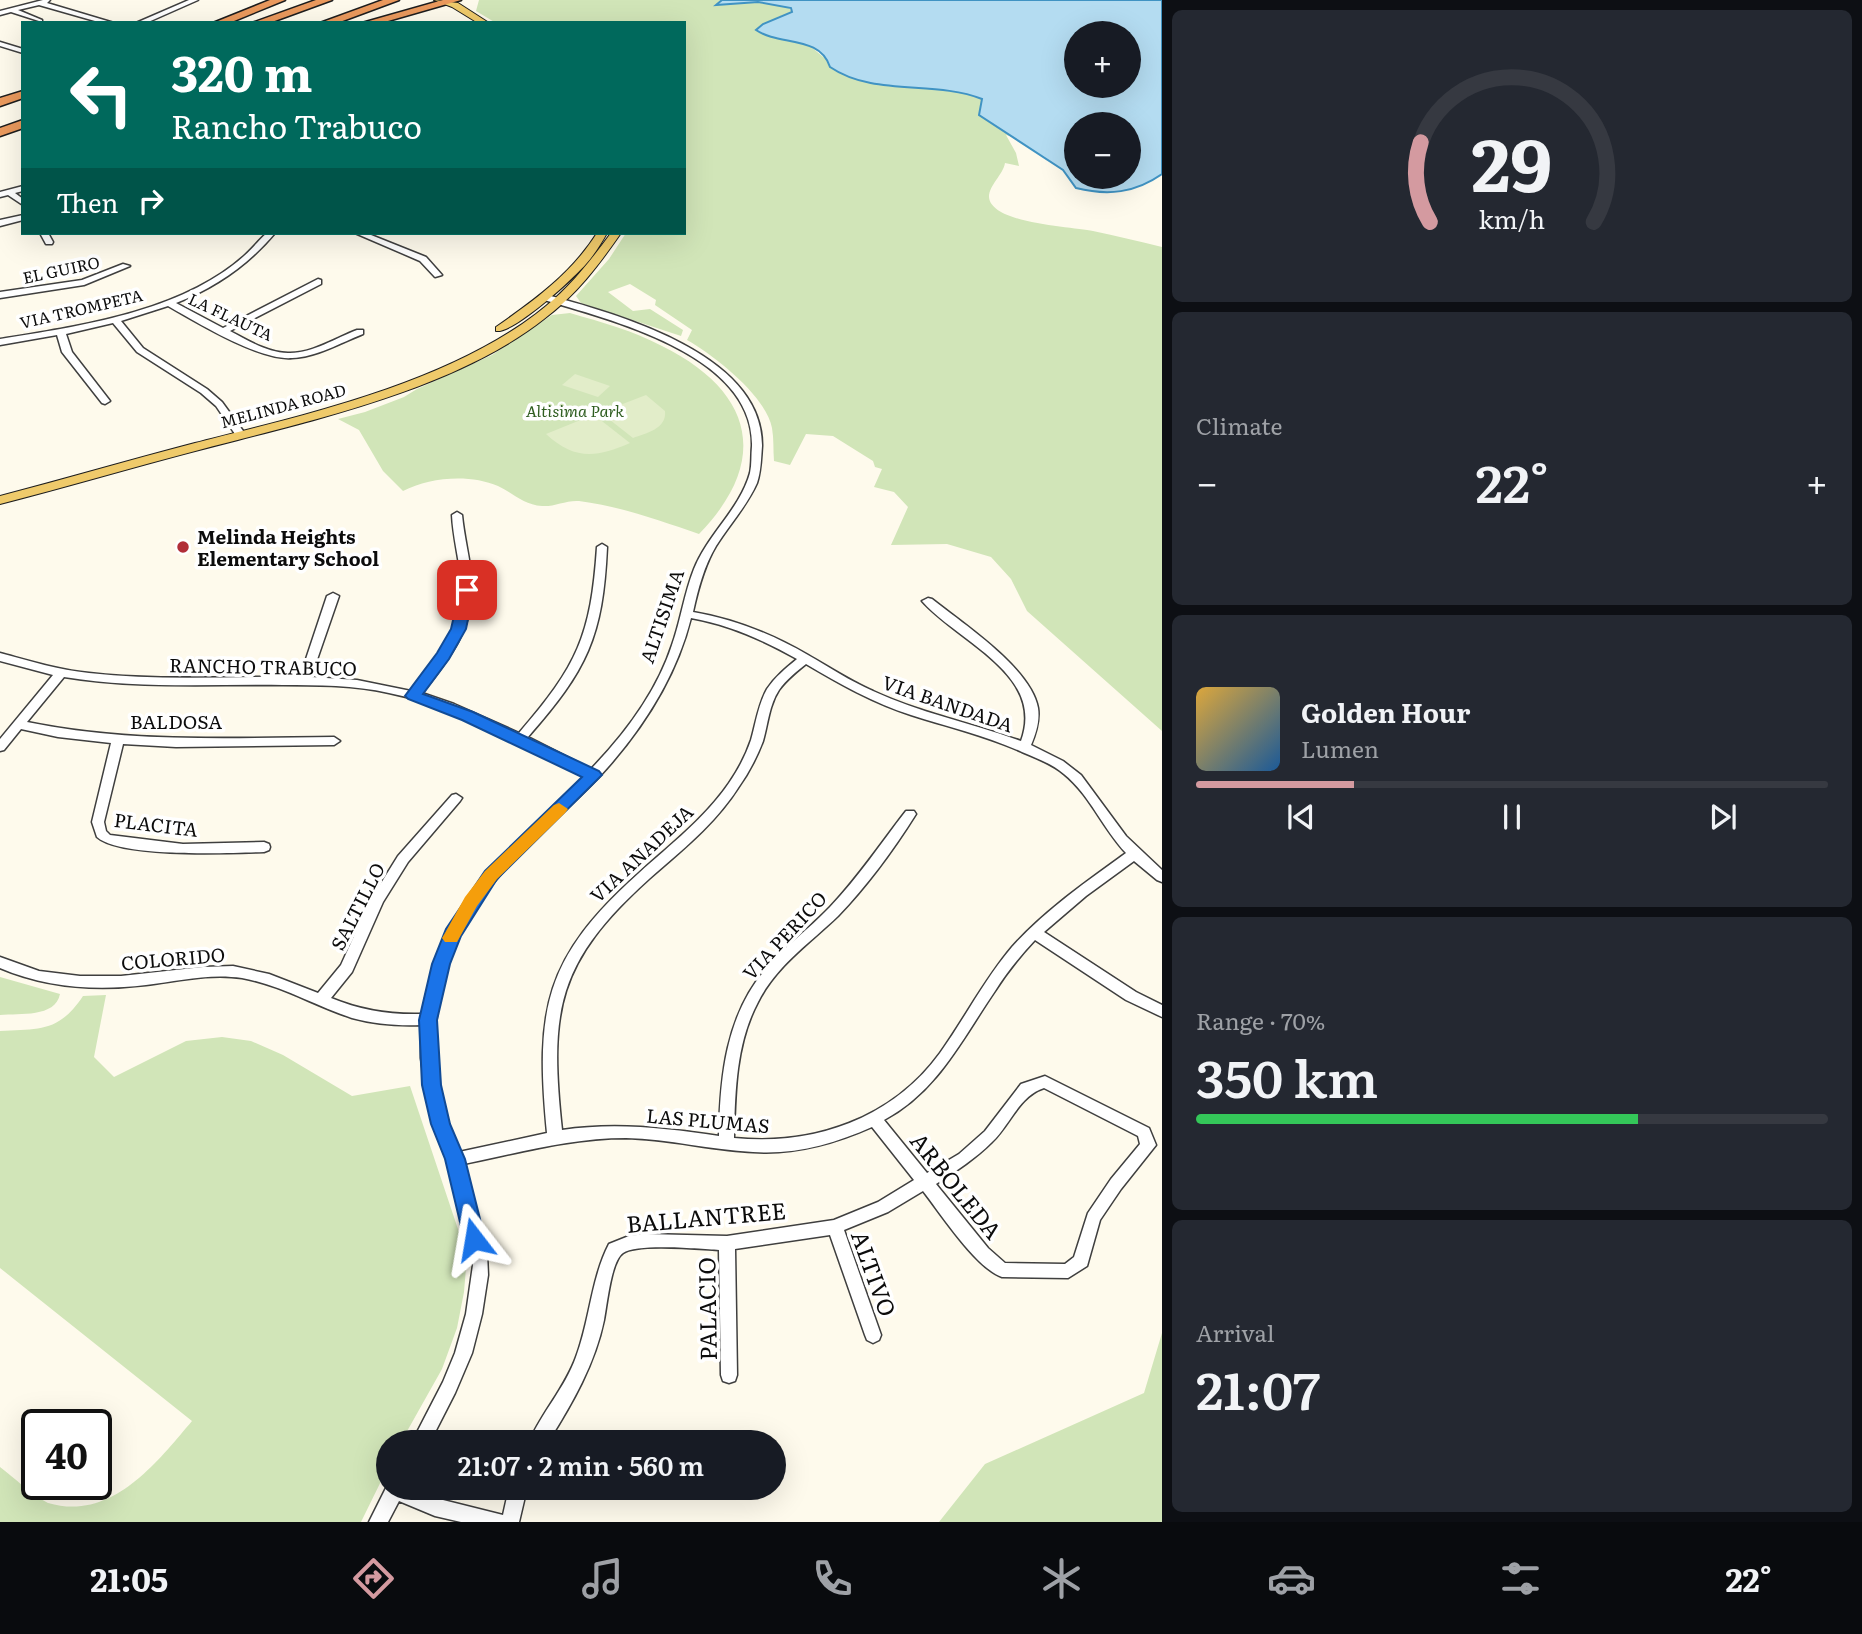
<!DOCTYPE html>
<meta charset="utf-8">
<style>
:root{--surface:#171b24;--page:#242831;--text:#f1f3f6;--muted:#9ea1a6;--line:#363941;--accent:#d49aa0}
body{margin:0;font-family:Literata,serif;background:var(--page);color:var(--text);height:100vh;display:flex;flex-direction:column;font-size:26px;white-space:nowrap}
*{box-sizing:border-box;margin:0}
p{font-size:23px;color:var(--muted)}
.icon{flex:none;width:38px;height:38px;fill:none;stroke:currentColor;stroke-width:2;stroke-linecap:round;stroke-linejoin:round}
.map{position:relative;flex:1;overflow:hidden}
.drawer{display:flex;flex-direction:column;gap:10px;padding:10px;background:#0d0f14;width:700px}
.drawer>*{flex:none}
.hud{position:absolute;left:21px;top:21px;width:665px;height:214px;border-radius:0px;box-shadow:0 7px 28px #0002;background:#00695c;color:#fff;overflow:hidden}
.controls{position:absolute;left:1064px;top:21px;display:grid;gap:14px}
.controls a{display:grid;place-items:center;width:77px;height:77px;border-radius:50%;background:var(--surface);box-shadow:0 7px 28px #0002;font-size:35px}
.speed{position:absolute;left:21px;top:1409px;display:flex;gap:14px;font-size:35px;font-weight:700;text-align:center}
.speed>*{display:grid;place-content:center;width:91px;height:91px;border-radius:50%;background:var(--surface);box-shadow:0 7px 28px #0002;line-height:1}
.speed .limit{border:4px solid #111;border-radius:10px;background:#fff;color:#111}
.pin{position:absolute;display:grid;place-items:center;width:60px;height:60px;color:#fff;margin:-30px;border-radius:14px;box-shadow:0 4px 10px #0006}
.me{position:absolute;width:77px;margin:-38px;rotate:346deg;stroke-linejoin:round;filter:drop-shadow(0 0 5px #0008)}
.turn{display:flex;align-items:center;gap:24px;height:147px;padding:0 35px;font-size:32px}
.turn .icon{width:91px;height:91px;stroke-width:2.5}
.turn b{display:block;font-size:49px;line-height:60px}
.then{display:flex;align-items:center;height:66px;padding:0 35px;background:#0003;gap:14px;font-size:26px}
.big{font-size:52px;font-weight:600;line-height:1.1}
.drawer .card{flex:1;display:flex;flex-direction:column;justify-content:center;gap:10px;min-width:0;padding:0 24px;border-radius:10px;background:var(--page)}
.drawer .dial{align-items:center;gap:0}
.dial svg{height:182px;overflow:visible;fill:none;stroke:var(--line);stroke-width:7;stroke-linecap:round;text-anchor:middle}
.dial text{fill:var(--text);stroke:none}
.song{display:flex;align-items:center;gap:21px}
.cover{width:84px;height:84px;border-radius:10px;background:linear-gradient(135deg,hsl(40 70% 55%),hsl(210 70% 35%))}
.played{height:7px;border-radius:4px;background:linear-gradient(90deg,var(--accent) 25%,var(--line) 25%)}
.keys{display:flex;justify-content:space-around;direction:ltr}
.heat{display:flex;justify-content:space-between;align-items:center;font-size:38px;direction:ltr}
.charge{height:10px;border-radius:5px;background:linear-gradient(90deg,#34c759 70%,var(--line) 0)}
.trip{position:absolute;left:376px;top:1430px;width:410px;height:70px;border-radius:35px;background:var(--surface);box-shadow:0 7px 28px #0002;font-weight:600;line-height:70px;text-align:center}
.tabs{display:flex;height:112px;justify-content:space-around;align-items:center;background:#090b0e;color:var(--muted)}
.tabs .icon{width:49px;height:49px}
.tabs .selected{color:var(--accent)}
.tabs b{font-size:32px;color:var(--text)}
main{display:flex;flex:1;min-height:0}
.map>svg:first-child{display:block}
</style>
<main>
<div class="map">
<svg width="1162" height="1522" viewBox="0 0 1162 1522">
<rect width="100%" height="100%" fill="#fefaec"/>
<g fill="#d1e5b8">
<path d="M479,0H722L716,5L758,2L789,8L792,12L778,17L759,32L810,46L828,61L865,81L960,92L983,99L979,115L1016,138L1006,135L1016,153L1019,166L1005,163C1003,175 989,185 989,197C991,224 1073,227 1093,231C1116,236 1139,241 1162,247V731L1027,611L1011,579L991,557L947,544L891,545L908,507L894,492L874,487L882,469L875,467L873,461L833,436L806,434L790,465L774,461C773,450 774,439 772,428C766,396 715,356 687,340L692,330L655,305L656,300L630,284L608,292L633,311L650,309L683,330L681,336L581,303L576,296L609,259L626,233H684V23H496L476,11Z"/>
<path d="M570,313C601,322 634,331 662,346C753,391 771,460 699,534C661,521 620,506 579,501C566,500 554,507 542,506C524,505 513,493 498,486C470,474 430,477 403,491L383,471L359,430L338,419L365,412L404,397L417,389L492,355L552,315Z"/>
<path d="M0,977L60,994C55,1018 20,1013 0,1015Z"/>
<path d="M106,995L94,1057L114,1077L186,1041L222,1037L251,1041L283,1055L352,1096L410,1086L467,1256L464,1292L457,1328L442,1369L401,1442H388V1467L361,1522H0V1467C15,1478 31,1495 48,1503C112,1522 157,1462 192,1421L0,1268V1031C40,1029 59,1032 83,996Z"/>
<polygon points="1162,1333 1162,1522 939,1522 985,1464 1144,1393"/>
</g>
<g fill="#e2edc9">
<polygon points="575,374 610,386 598,397 562,385"/>
<path d="M646,395L665,411C667,429 646,433 633,438L605,416L607,410Z"/>
<path d="M588,417L598,418L630,443C596,458 574,460 546,434Z"/>
</g>
<path fill="#b4dcf1" stroke="#4093c3" stroke-width="2" fill-rule="evenodd" d="M722,0H1162V174C1135,193 1108,196 1076,188L1063,170L979,115L982,99C934,80 874,97 830,67C820,35 779,46 756,30L763,24L792,12L791,8L758,2L716,5ZM1076,33H1129V86H1076ZM1076,124H1129V177H1076Z"/>
<g fill="none" stroke-linecap="round" stroke-linejoin="round">
<defs>
<g id="minor">
<polygon points="43,0 50,0 47,3 114,23 102,23 39,5 18,10 42,20 42,22 11,12 0,15 0,11"/>
<polygon points="189,0 198,0 146,23 136,23"/>
<polygon points="0,42 23,49 23,53 0,46"/>
<polygon points="23,186 23,191 15,193 23,199 23,205 8,195 0,197 0,192"/>
<polygon points="23,215 23,220 0,226 0,220"/>
<polygon points="40,233 48,233 53,242 52,244 46,244"/>
<path d="M267,233H275C249,264 215,288 176,303L223,328L318,279L321,280V284L230,331C247,340 268,353 288,353C311,354 336,338 357,330H363V334C340,343 317,357 292,358C260,361 196,322 168,306L121,321L143,348L207,389L222,402L246,435L245,437H237L216,406L201,393L137,352L113,323L66,334L72,352L110,401L105,404L102,403L62,352L57,335L0,345V339C80,326 181,312 244,256C252,249 259,240 267,233Z"/>
<polygon points="355,233 366,233 426,257 442,275 435,277 420,261"/>
<polygon points="123,264 130,266 84,285 0,298 0,292 82,280"/>
<path d="M544,294C616,314 763,353 762,446C761,459 761,471 757,483C747,506 729,525 716,546C704,566 698,589 693,612C734,619 772,634 808,655C829,667 850,681 873,691C920,713 972,723 1021,741C1046,674 958,642 922,601L928,598L932,599C962,623 1031,668 1038,708C1040,721 1036,733 1031,745L1063,761L1081,775L1126,836L1162,870V882L1157,880L1134,861L1086,896L1044,932L1136,992L1162,1005V1017L1126,1000L1035,940C1020,956 1007,972 995,991C962,1039 938,1091 884,1120L927,1173L959,1154L985,1131L1021,1084L1045,1076L1149,1128L1156,1145L1121,1189L1100,1220L1087,1266L1068,1278L1002,1277C976,1268 941,1214 923,1191L888,1212L844,1230L881,1335L879,1340L873,1343L867,1340L865,1335L830,1235L735,1249L737,1375L735,1381L729,1383L723,1381L721,1375L719,1250C700,1249 637,1243 623,1253C611,1261 607,1305 604,1320C595,1364 572,1404 548,1442H529C542,1412 565,1388 576,1357C590,1320 591,1279 609,1244L629,1236L646,1234L727,1236L834,1220L878,1202L914,1180L872,1127C834,1144 795,1155 753,1152C711,1150 669,1139 626,1138C571,1138 518,1153 464,1164L487,1253L488,1275L482,1314L472,1353L455,1393L430,1442H412L443,1382L455,1353L466,1314L473,1265L448,1163L434,1128L427,1099L421,1058V1025C398,1026 374,1024 352,1018C315,1006 281,985 242,978C210,973 178,981 146,985C96,991 47,988 0,968V957L39,971L80,976H121L203,967L233,966L269,974L318,993L341,965L370,901L398,856L452,795L456,794L462,798L460,801L408,862L383,902L352,972L331,998C360,1010 390,1015 422,1014C443,896 509,855 585,776C521,745 458,707 389,693C354,685 318,685 283,685C210,684 136,689 64,677L27,722C128,743 231,738 334,737L340,741L334,745L176,747L123,744L104,822L106,831L110,835L183,844L264,842L269,844L270,847L269,850L264,852C230,853 120,858 97,837L92,822L111,743L58,737L21,729L4,750L0,751V739L53,675L0,661V653C30,661 59,670 89,673C159,681 230,676 300,677L327,596L333,593L339,596L311,677L357,680L411,691C438,658 465,624 461,580C459,558 453,537 452,515L457,512L462,515C464,537 470,559 472,581C476,625 448,661 422,693L454,704L519,733C577,666 591,636 597,547L602,544L607,547C603,637 587,670 528,737L591,769C625,734 657,691 672,645C681,620 684,594 694,569C708,534 740,509 750,473C752,464 751,455 752,446C754,354 610,320 541,299L540,297ZM691,618C730,625 763,640 797,659C786,668 775,677 767,689C758,705 756,723 751,740C746,755 738,770 729,783C705,818 671,844 639,873C544,958 535,1009 547,1133L459,1152C423,1070 427,973 481,899C514,853 560,818 599,777C640,733 676,678 691,618ZM806,664C840,684 873,703 911,715C948,727 987,736 1022,752C1036,758 1051,763 1064,774C1090,795 1103,829 1126,853C1086,882 1044,911 1012,947C984,980 965,1018 940,1053C892,1119 813,1146 734,1138C735,1092 736,1043 758,1002C776,966 810,943 838,916C867,886 894,849 916,814L914,811H906C881,843 858,878 830,907C809,929 784,947 765,970C726,1016 720,1077 719,1136C666,1128 615,1122 562,1130C549,1010 557,962 649,879C681,851 715,824 738,788C748,774 757,757 763,741C768,724 769,705 779,690C786,680 796,672 806,664ZM1044,1088L1138,1136L1140,1144L1111,1179L1088,1213L1074,1257L1065,1264L1005,1263L988,1248L936,1184C956,1171 975,1159 992,1142C1010,1125 1019,1096 1044,1088Z"/>
<polygon points="388,1484 388,1488 408,1488 435,1498 503,1515 509,1488 527,1488 519,1522 461,1522 435,1516 399,1501 388,1522 369,1522"/>
</g>
<g id="major">
<polygon points="434,0 458,3 489,23 478,23 452,7"/>
<path d="M597,233H607C601,244 594,255 586,264C573,279 513,334 496,331V327C535,300 572,273 597,233Z"/>
<path d="M611,233H621C598,266 577,294 544,319C454,390 309,421 199,450C133,467 67,487 0,504V496C65,479 130,460 195,443C305,415 444,384 536,314C567,291 588,264 611,233Z"/>
</g>
<g id="highway">
<polygon points="270,0 285,0 229,23 213,23"/>
<polygon points="316,0 332,0 269,23 252,23"/>
<polygon points="383,0 399,0 337,23 320,23"/>
<polygon points="443,0 461,0 381,23 362,23"/>
<polygon points="23,91 23,98 0,106 0,98"/>
<polygon points="23,120 23,128 0,136 0,128"/>
</g>
</defs>
<use href="#minor" stroke="#3f3f3f" stroke-width="3"/>
<use href="#major" stroke="#1d1d1d" stroke-width="2"/>
<use href="#highway" stroke="#1d1d1d" stroke-width="3"/>
<use href="#minor" fill="#fff" fill-rule="evenodd"/>
<use href="#major" fill="#efca6b" fill-rule="evenodd"/>
<use href="#highway" fill="#ea995d" fill-rule="evenodd"/>
</g>
<polygon fill="#1a73e8" stroke="#114b97" stroke-width="2" points="467,585 474,590 466,629 449,659 423,694 473,712 599,771 602,775 497,879 461,936 450,964 437,1020 441,1085 450,1124 465,1159 485,1239 482,1246 474,1248 467,1246 464,1239 445,1159 431,1124 422,1085 419,1020 432,964 446,929 485,871 582,777 462,720 408,699 405,696 437,653 451,629 460,590"/>
<polygon fill="#f59e0b" points="559,803 568,809 565,813 497,879 477,906 457,942 445,942 442,938 445,933 465,897 485,871 554,805"/>
<circle fill="#b12e38" stroke="#fff" stroke-width="2.5" cx="183" cy="547" r="7"/>
<g text-anchor="middle" dominant-baseline="central" stroke-width="7" stroke-linejoin="round" paint-order="stroke">
<g font-size="16" fill="#0c0c0c" stroke="#fff">
<text transform="translate(61 269) rotate(-12)">EL GUIRO</text>
<text transform="translate(81 308) rotate(-13)">VIA TROMPETA</text>
<text transform="translate(231 316) rotate(25)">LA FLAUTA</text>
<text transform="translate(283 405) rotate(-15)">MELINDA ROAD</text>
</g>
<g font-size="16" font-style="italic" fill="#305e21" stroke="#fff">
<text x="575" y="410">Altisima Park</text>
</g>
<g font-size="19" font-weight="bold" fill="#0c0c0c" stroke="#fff" text-anchor="start">
<text x="197" y="536">Melinda Heights<tspan x="197" dy="22">Elementary School</tspan></text>
</g>
<g font-size="19" fill="#0c0c0c" stroke="#fff">
<text transform="translate(661 616) rotate(-71)">ALTISIMA</text>
<text transform="translate(263 666) rotate(1)">RANCHO TRABUCO</text>
<text transform="translate(948 703) rotate(19)">VIA BANDADA</text>
<text x="176" y="721">BALDOSA</text>
<text transform="translate(156 824) rotate(7)">PLACITA</text>
<text transform="translate(641 853) rotate(-43)">VIA ANADEJA</text>
<text transform="translate(357 906) rotate(-63)">SALTILLO</text>
<text transform="translate(784 935) rotate(-47)">VIA PERICO</text>
<text transform="translate(173 958) rotate(-5)">COLORIDO</text>
<text transform="translate(708 1120) rotate(5)">LAS PLUMAS</text>
</g>
<g font-size="23" fill="#0c0c0c" stroke="#fff">
<text transform="translate(957 1185) rotate(51)">ARBOLEDA</text>
<text transform="translate(706 1216) rotate(-5)">BALLANTREE</text>
<text transform="translate(875 1273) rotate(70)">ALTIVO</text>
<text transform="translate(706 1309) rotate(-91)">PALACIO</text>
</g>
</g>
</svg>
<div class="controls">
<a>+</a>
<a>−</a>
</div>
<div class="speed"><div class="limit">40</div></div>
<div class="pin" style="left:467px;top:590px;background:#d93025"><svg class="icon" aria-label="arrive" viewBox="0 0 24 24"><path d="M6 21V4h12l-3 4 3 4H6"/></svg></div>
<svg class="me" style="left:474px;top:1239px" viewBox="-20 -20 40 40"><path d="M0-17L14 15 0 8-14 15z" fill="#1a73e8" stroke="#fff" stroke-width="4"/></svg>
<div class="trip">21:07 · 2 min · 560 m</div>
<div class="hud">
<div class="turn"><svg class="icon" aria-label="left" viewBox="0 0 24 24"><path d="M17 20v-9H6M10 6l-5 5 5 5"/></svg><div><b>320 m</b>Rancho Trabuco</div></div>
<div class="then">Then<svg class="icon" aria-label="right" viewBox="0 0 24 24"><path d="M7 20v-9h11M14 6l5 5-5 5"/></svg></div>
</div>
</div>
<section class="drawer">
<div class="card dial"><svg viewBox="0 0 100 80">
<path d="M14 69A42 42 0 1 1 86 69"/>
<path d="M14 69A42 42 0 0 1 10 34" stroke="#d49aa0"/>
<text x="50" y="56" font-size="32" font-weight="700">29</text>
<text x="50" y="72" font-size="11">km/h</text>
</svg></div>
<div class="card"><p>Climate</p>
<div class="heat"><a>−</a><b class="big">22°</b><a>+</a></div>
</div>
<div class="card">
<div class="song"><i class="cover"></i><div><b>Golden Hour</b><p>Lumen</p></div></div>
<div class="played"></div>
<div class="keys"><svg class="icon" aria-label="previous" viewBox="0 0 24 24"><path d="M18 5L8 12l10 7zM5 5v14"/></svg><svg class="icon" aria-label="pause" viewBox="0 0 24 24"><path d="M8 5v14M16 5v14"/></svg><svg class="icon" aria-label="next" viewBox="0 0 24 24"><path d="M6 5l10 7-10 7zM19 5v14"/></svg></div>
</div>
<div class="card"><p>Range · 70%</p><b class="big">350 km</b><div class="charge"></div></div>
<div class="card"><p>Arrival</p><b class="big">21:07</b></div>
</section>
</main>
<nav class="tabs">
<b>21:05</b>
<svg class="icon selected" aria-label="directions" viewBox="0 0 24 24"><path d="M12 3l9 9-9 9-9-9zM9 14v-3h6M13 9l2 2-2 2"/></svg>
<svg class="icon" aria-label="music" viewBox="0 0 24 24"><path d="M9 18V5l10-2v13"/><circle cx="6" cy="18" r="3"/><circle cx="16" cy="16" r="3"/></svg>
<svg class="icon" aria-label="phone" viewBox="0 0 24 24"><path d="M5 4h4l2 5-3 2q2 4 5 5l2-3 5 2v4C11 20 4 13 5 4z"/></svg>
<svg class="icon" aria-label="climate" viewBox="0 0 24 24"><path d="M12 3v18M4 7l16 10M4 17L20 7"/></svg>
<svg class="icon" aria-label="car" viewBox="0 0 24 24"><path d="M5 17H2v-5l4-1 3-4h7l3 4 3 1v5h-3M9 17h6M6 11h13"/><circle cx="7" cy="17" r="2"/><circle cx="17" cy="17" r="2"/></svg>
<svg class="icon" aria-label="filters" viewBox="0 0 24 24"><path d="M4 7h16M4 17h16"/><circle cx="9" cy="7" r="2"/><circle cx="15" cy="17" r="2"/></svg>
<b>22°</b>
</nav>
